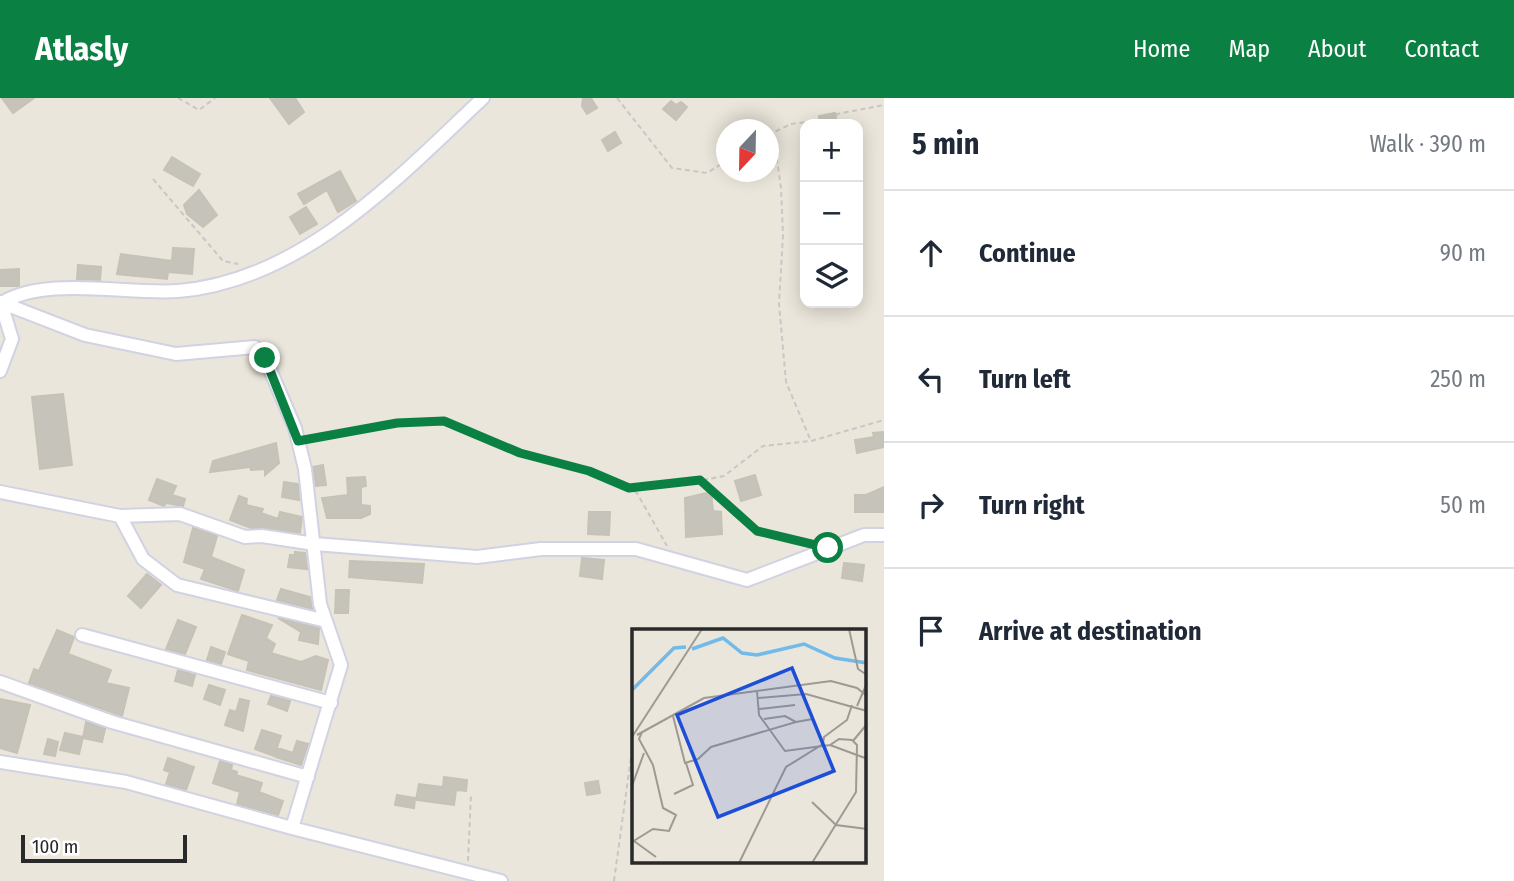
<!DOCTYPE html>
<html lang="en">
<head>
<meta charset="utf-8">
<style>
  body { margin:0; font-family:"Fira Sans Condensed",sans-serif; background:#f6f6f7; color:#1f2937 }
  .controls { position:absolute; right:21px; top:21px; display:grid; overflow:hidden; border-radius:14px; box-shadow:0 4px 18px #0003 }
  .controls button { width:63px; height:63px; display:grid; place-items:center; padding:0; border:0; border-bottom:2px solid #e0e1e3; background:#fff; color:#1f2937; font:35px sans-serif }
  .compass { position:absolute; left:716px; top:21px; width:63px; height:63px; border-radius:50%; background:#fff; box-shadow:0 4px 18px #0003; rotate:202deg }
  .scale { position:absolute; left:21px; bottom:18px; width:166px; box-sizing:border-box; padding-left:7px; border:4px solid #292929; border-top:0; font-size:19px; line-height:24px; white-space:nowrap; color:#292929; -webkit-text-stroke:5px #fff; paint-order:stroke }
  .stop { position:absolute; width:21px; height:21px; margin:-16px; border:5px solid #0b8043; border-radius:50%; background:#fff }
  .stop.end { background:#0b8043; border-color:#fff; box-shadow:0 2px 7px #0008 }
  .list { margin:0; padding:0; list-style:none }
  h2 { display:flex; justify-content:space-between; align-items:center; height:91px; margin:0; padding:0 28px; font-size:30px }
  h2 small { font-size:23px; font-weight:400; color:#747a83 }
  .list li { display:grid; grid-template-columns:46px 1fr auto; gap:21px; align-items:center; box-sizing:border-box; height:126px; padding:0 28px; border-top:2px solid #e0e1e3 }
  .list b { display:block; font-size:26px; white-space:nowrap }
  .list em { font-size:23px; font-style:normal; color:#747a83 }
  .icon { flex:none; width:38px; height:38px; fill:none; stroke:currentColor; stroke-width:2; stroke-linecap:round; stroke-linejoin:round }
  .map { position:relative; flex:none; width:884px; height:783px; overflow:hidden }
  header { display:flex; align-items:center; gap:42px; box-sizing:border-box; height:98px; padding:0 35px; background:#0b8043; color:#fff }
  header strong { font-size:33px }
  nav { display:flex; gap:38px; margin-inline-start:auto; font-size:24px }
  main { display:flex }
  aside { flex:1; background:#fff }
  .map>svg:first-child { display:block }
  .building { fill:#c6c3bb; stroke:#c6c2b5; stroke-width:2 }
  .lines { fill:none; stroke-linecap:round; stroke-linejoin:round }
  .minor-casing { stroke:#d1d2e2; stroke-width:16 }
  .path { stroke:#c7c7c7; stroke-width:2; stroke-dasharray:5 3.5; stroke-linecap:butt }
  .minor { stroke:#fff; stroke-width:12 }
  .route { stroke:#0b8043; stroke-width:9 }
  .inset-river { fill:none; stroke:#71baea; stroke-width:3.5 }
  .inset-road { fill:none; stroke:#9d9a94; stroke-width:2 }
  .view { fill:#1d4ed8; fill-opacity:0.15; stroke:#1d4ed8; stroke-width:3.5 }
  .inset-edge { fill:none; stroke:#292929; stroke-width:3.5 }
</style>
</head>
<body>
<header>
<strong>Atlasly</strong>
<nav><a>Home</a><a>Map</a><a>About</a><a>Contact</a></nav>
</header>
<main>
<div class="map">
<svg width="884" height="783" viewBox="0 0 884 783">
  <rect width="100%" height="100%" fill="#ebe6db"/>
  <path class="building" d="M2,0H34L13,15Z
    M270,0H295L304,14L289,26Z
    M583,0H591L597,10L587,16L582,8Z
    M671,3L676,7L681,4L687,9L676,22L663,11Z
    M835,15L837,26H820L819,18Z
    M615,34L621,45L608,53L602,42Z
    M172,59L200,76L193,88L164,72Z
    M340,73L356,103L338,114L327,92L304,106L298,96Z
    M199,92L217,117L203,129L187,116L184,107Z
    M306,109L317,126L300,136L290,119Z
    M173,150L194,151L192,176L168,174L167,181L117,176L121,156L172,163Z
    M78,167L101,169L100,182L77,181Z
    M19,171V188H0V172Z
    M63,296L72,367L40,371L32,299Z
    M884,334V349L857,355L855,342L874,339L873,335Z
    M276,345L279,365L265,377V371L251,372L250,369L210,374L213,363Z
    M323,367L326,387L316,388L313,369Z
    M755,377L761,397L741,403L735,383Z
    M365,379L366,388L361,389V407L370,408V416L361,420H327L322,400L348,397L347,380Z
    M157,381L176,388L172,397L185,401L183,408L166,405L164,408L149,402Z
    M284,384L298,386L299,402L282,399Z
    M884,389V414H855V397H866Z
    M711,394L713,413L721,414L722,436L686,439L685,400Z
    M239,398L247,401L246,407L263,411L261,415L278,421L280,414L302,419L300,435L251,430L230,422Z
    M589,414H610L609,437L588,436Z
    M193,430L217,438L211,459L244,472L238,493L201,481L205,471L184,464Z
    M295,454L305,455L307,471L288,469L290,457H295Z
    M582,460L604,462L602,481L580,478Z
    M350,463L424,466L422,485L349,479Z
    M844,465L864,467L862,483L842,480Z
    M147,476L161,487L141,510L128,498Z
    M281,491L310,499L312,511L277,502Z
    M336,492H349L348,515H335Z
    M242,517L272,527L266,540L275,546L271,555L301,564L316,558L328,562L321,592L247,572L249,563L228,556Z
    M278,520L319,530L318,546L299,542L301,534Z
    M178,522L196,529L185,556L166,551Z
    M57,532L74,539L68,556L111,572L106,585L129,590L122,618L29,585L34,571L39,573Z
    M211,549L225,554L221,566L207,562Z
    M178,572L195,577L192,588L175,583Z
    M209,587L225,592L220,607L204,601Z
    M271,598L290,603L287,613L268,606Z
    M0,601L30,607L17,655L0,650Z
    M240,601L249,603L243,633L225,627L230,612L236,614Z
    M86,624L105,631L102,644L83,640Z
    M262,632L281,638L274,658L255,651Z
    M65,635L83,639L79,656L60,652Z
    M48,641L58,644L55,658L44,656Z
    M297,643L308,646L301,667L276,659L278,650L293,655Z
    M168,660L194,669L186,692L166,686L170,674L164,672Z
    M220,663L232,667L231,672L237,674L236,677L262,685L259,694L283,703L278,717L237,706L240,694L213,685Z
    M444,679L467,682L466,693L456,692L454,707L416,702L419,686L443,689Z
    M598,683L600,695L587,697L585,685Z
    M397,697L415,700L414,710L395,707Z"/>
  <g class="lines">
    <defs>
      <path id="minor" d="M0,204L85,237L176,256L255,249L265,260L295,330L305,371L320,506L341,567L292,730
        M0,206C45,177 126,197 178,193C302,183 398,80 483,0
        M0,273L12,241L1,205
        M0,394L120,418
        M326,523L177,487L143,461L120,418L180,416L245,439L262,438L315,446L477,459L541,451H636L747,482L864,437H884
        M82,537L331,605
        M0,584L112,624L308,679
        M0,664L126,684L292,730L501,783"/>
    </defs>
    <use href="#minor" class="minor-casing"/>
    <path class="path" d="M178,0L199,12L215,0
      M617,0L672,70L707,75L726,63
      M839,26L837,16L884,7
      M773,35L781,90L783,137L779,206L786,284L811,343
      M768,37L791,26L815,23L816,26
      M153,81L223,163L238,166
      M309,340L397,325L444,323L521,355L589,373L637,395L667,448
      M703,382L724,378L763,348L811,343L884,322
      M631,390L700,382L757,433L807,445
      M468,763L471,696
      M614,783L632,652"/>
    <use href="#minor" class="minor"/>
  </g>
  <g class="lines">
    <path class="route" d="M265,260L298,343L397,325L444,323L520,355L589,373L629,390L700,382L757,433L828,450"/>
  </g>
  <g transform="translate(632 531)">
    <rect width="234" height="234" fill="#ebe6db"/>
    <path class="inset-river" d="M60,20L91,9L110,24L125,26L172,15L203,29L235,34M0,61L42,19L54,18"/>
    <path class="inset-road" d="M217,0L226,40L235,46M125,62L127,86L153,122L198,116L207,110L220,111L225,116L224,163L180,234M126,69L174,65L235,82M225,77L235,54M127,80L163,76M41,87L53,134L66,130L79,118L164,93L153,87L132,90M164,93L181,90L190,114M5,106L72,69L199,52L225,59L235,67M0,108L70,0M221,112L235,95M198,116L233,129M0,157L12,124M42,165L61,156L54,134M180,173L204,196L235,200M2,212L24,228M0,213L21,200L37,202L44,186L31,179L21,136L7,110L10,103M107,234L154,138L191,115L192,108L215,91L220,76"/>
    <path class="view" d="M160,39L202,142L86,188L45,86Z"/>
    <rect width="234" height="234" class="inset-edge"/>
  </g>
</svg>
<div class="controls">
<button>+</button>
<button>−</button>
<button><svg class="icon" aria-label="layers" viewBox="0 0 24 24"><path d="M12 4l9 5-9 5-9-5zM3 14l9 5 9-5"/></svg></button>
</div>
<svg class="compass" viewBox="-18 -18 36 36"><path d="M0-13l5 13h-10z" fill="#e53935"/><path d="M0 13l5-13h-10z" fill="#747a83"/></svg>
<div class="scale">100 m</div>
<div class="stop" style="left:828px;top:450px"></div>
<div class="stop end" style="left:265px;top:260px"></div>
</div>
<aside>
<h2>5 min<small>Walk · 390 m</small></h2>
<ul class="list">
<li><svg class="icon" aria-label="ahead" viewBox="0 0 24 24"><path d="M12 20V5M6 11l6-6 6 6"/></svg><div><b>Continue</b></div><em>90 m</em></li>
<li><svg class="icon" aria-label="left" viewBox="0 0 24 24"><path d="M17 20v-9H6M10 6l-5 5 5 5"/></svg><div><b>Turn left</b></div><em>250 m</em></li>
<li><svg class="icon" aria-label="right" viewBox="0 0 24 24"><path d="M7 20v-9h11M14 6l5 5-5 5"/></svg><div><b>Turn right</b></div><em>50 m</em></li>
<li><svg class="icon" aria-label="arrive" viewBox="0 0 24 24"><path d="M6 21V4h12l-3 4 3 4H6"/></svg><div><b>Arrive at destination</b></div></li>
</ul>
</aside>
</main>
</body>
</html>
